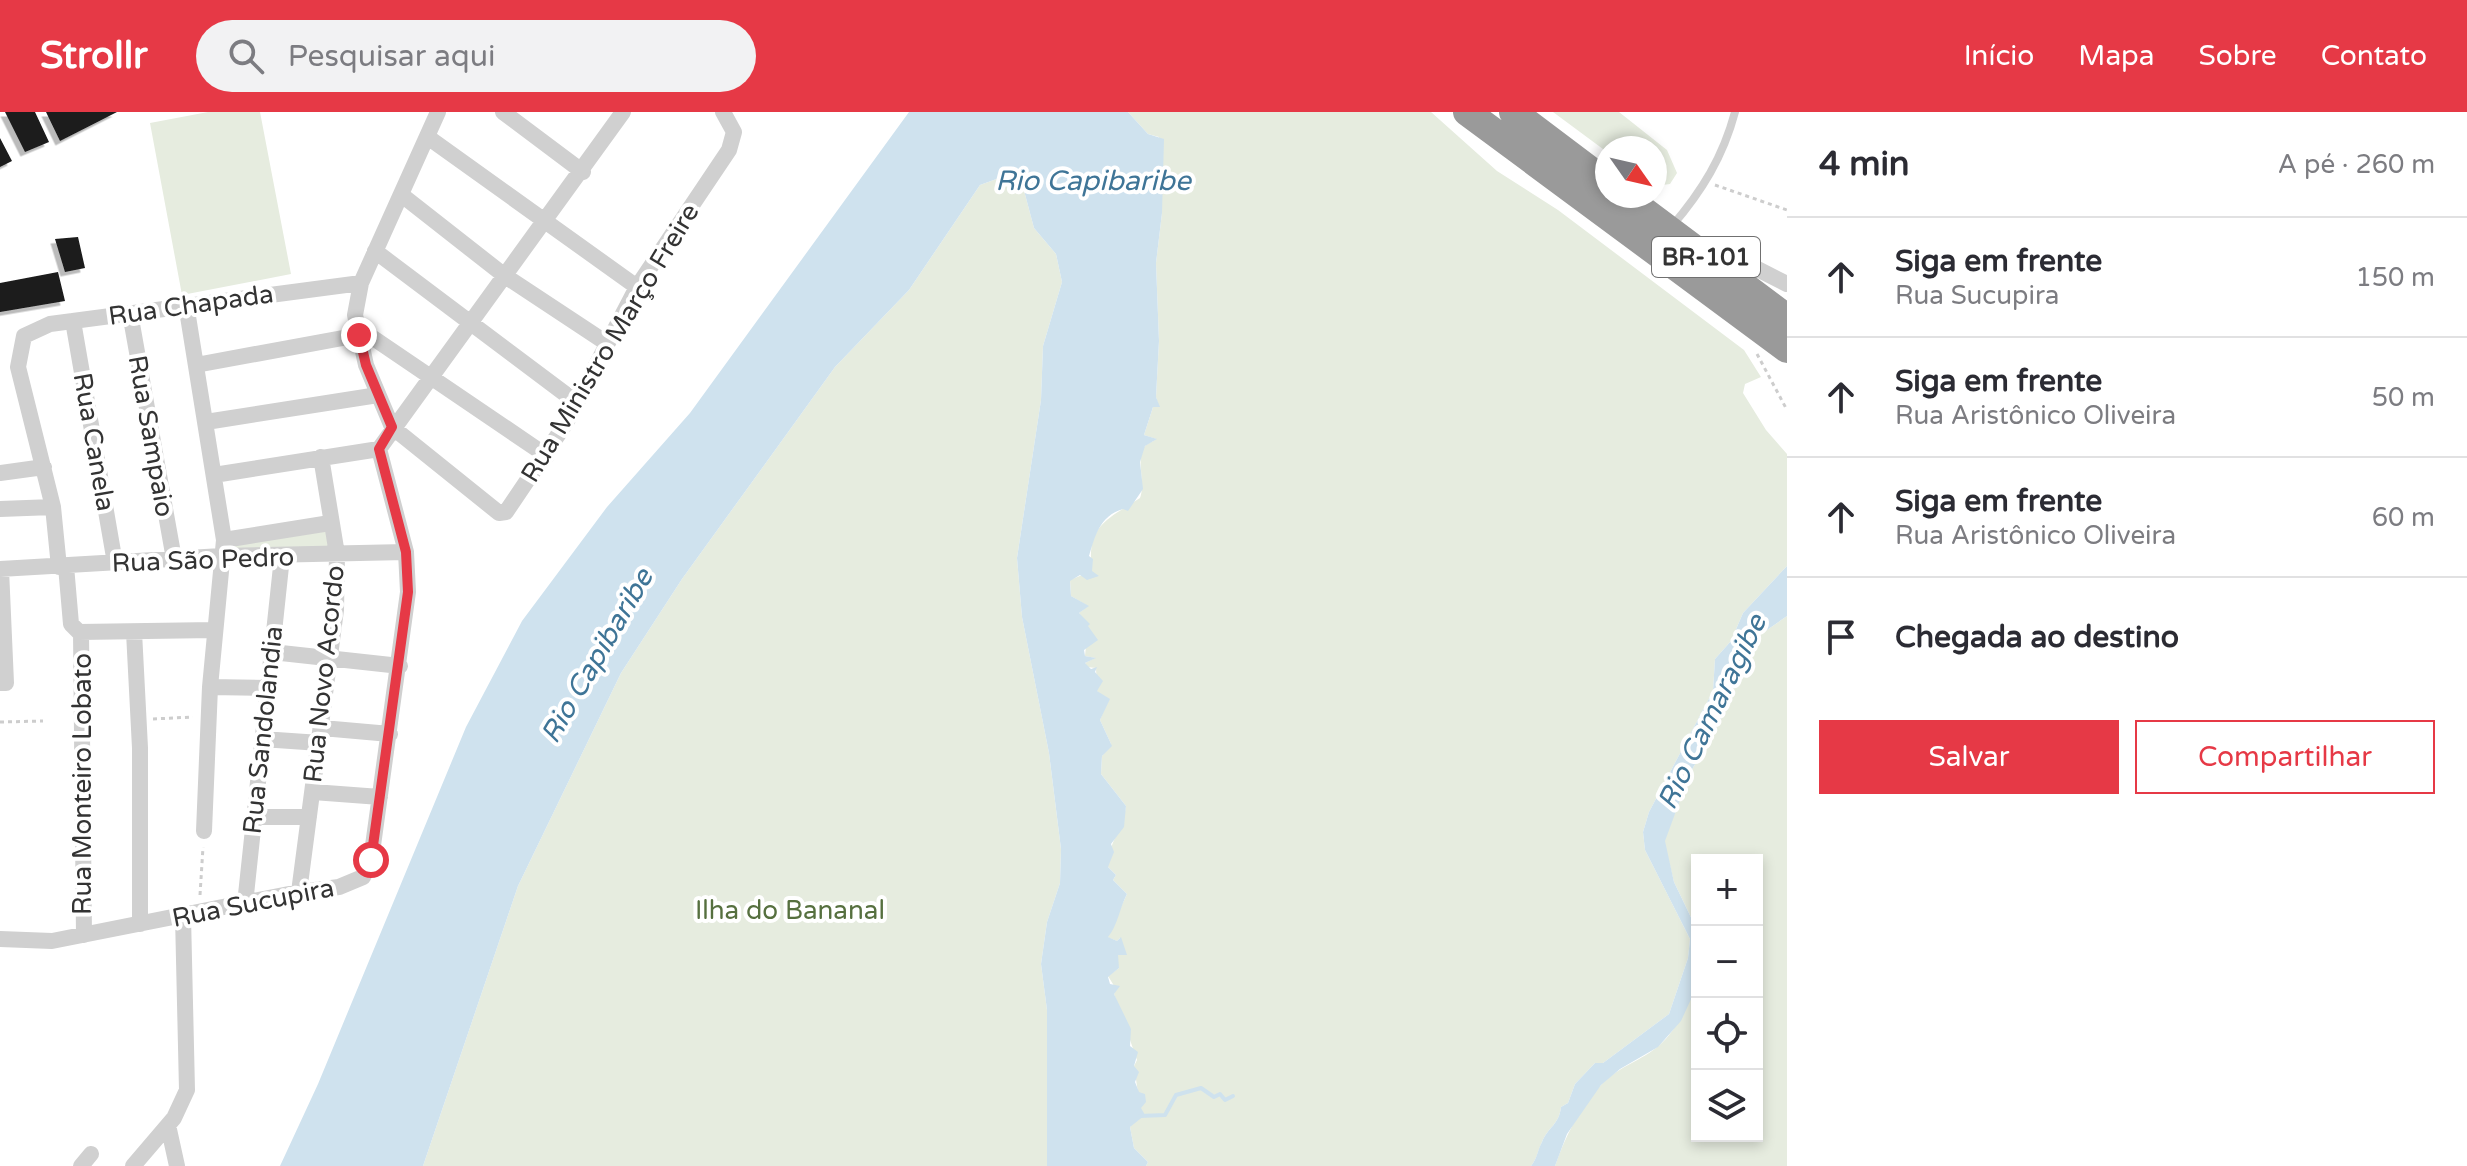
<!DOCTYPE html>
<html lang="pt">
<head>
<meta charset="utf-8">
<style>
  body { margin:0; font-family:"Varela Round",sans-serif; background:#f2f2f3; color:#2b2b33 }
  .controls { position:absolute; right:24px; bottom:24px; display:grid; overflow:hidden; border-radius:0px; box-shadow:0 4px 12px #0003 }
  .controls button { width:72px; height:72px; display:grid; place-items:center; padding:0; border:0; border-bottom:2px solid #e1e1e2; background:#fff; color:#2b2b33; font:40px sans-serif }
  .compass { position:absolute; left:1595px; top:24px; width:72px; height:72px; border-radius:50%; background:#fff; box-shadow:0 4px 12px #0003; rotate:124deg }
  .stop { position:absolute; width:24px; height:24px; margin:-18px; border:6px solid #e63946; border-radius:50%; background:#fff }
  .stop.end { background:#e63946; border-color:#fff; box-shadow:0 2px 8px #0008 }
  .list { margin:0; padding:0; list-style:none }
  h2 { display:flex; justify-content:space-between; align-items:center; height:104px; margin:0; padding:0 32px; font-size:34px }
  h2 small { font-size:26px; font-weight:400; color:#7c7c81 }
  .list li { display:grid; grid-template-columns:52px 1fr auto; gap:24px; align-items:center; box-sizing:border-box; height:120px; padding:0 32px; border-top:2px solid #e1e1e2 }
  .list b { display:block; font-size:30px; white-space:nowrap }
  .list p { margin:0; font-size:26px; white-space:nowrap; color:#7c7c81 }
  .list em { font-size:26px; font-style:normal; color:#7c7c81 }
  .actions { display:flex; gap:16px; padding:24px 32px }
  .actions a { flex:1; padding:18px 0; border:2px solid #e63946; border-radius:0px; text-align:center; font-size:28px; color:#e63946 }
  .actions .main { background:#e63946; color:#fff }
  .icon { flex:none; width:44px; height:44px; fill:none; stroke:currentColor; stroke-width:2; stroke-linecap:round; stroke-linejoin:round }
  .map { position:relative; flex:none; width:1787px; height:1054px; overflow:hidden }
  header { display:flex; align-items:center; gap:48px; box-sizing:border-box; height:112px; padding:0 40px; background:#e63946; color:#fff }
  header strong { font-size:38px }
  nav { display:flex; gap:44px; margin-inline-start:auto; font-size:28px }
  .search { width:560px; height:72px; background:#f2f2f3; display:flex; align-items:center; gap:20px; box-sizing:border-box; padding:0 28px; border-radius:44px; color:#7c7c81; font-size:30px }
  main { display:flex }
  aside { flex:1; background:#fff }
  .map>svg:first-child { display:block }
  .green { fill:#e6ecdf }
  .water { fill:#cfe2ee }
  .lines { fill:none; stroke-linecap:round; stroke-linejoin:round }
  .stream { stroke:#cfe2ee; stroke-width:4 }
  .building { fill:#1a1a1a; filter:url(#shadow) }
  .path { stroke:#cdcdcd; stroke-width:3; stroke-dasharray:4 4; stroke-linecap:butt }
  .lane { stroke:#d0d0d0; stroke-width:8 }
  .street { stroke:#d0d0d0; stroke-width:16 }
  .highway { stroke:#9a9a9a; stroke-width:28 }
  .route { stroke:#e63946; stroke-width:10 }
  .labels { text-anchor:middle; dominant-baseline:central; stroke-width:8; stroke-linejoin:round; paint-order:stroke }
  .shield { fill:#fff; stroke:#707070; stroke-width:2 }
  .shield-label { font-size:24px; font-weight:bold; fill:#333 }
  .street-label { font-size:26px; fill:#333; stroke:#fff }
  .park-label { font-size:26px; fill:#56703f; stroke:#fff }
  .water-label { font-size:28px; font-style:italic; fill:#3f7597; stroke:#fff }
</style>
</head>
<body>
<header>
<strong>Strollr</strong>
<div class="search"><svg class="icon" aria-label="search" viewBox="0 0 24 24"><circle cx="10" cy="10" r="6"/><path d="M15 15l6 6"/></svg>Pesquisar aqui</div>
<nav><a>Início</a><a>Mapa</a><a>Sobre</a><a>Contato</a></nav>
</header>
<main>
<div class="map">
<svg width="1787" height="1054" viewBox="0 0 1787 1054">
  <defs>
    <filter id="shadow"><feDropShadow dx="-4.5" dy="4.5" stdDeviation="0" flood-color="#0004"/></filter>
  </defs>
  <rect width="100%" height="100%" fill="#fff"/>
  <path class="green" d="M208,0H260L291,162L182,183L150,11Z
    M1128,0H1431L1497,59L1558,98L1744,238L1761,265L1745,272L1743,281L1766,318L1787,342V454L1743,501L1731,529L1715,547L1713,579L1649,700L1643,720L1645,738L1690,827L1688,846L1669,902L1603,951H1595L1575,972L1568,991L1561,995C1559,1013 1548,1015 1542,1030C1537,1040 1538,1045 1531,1054H1146L1148,1050L1134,1036L1130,1015L1141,1001L1134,954L1137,948L1114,882L1116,877L1108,864L1119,856L1115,846L1121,835L1120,826L1117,829L1107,825L1127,782L1113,768L1116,763L1108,755C1108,730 1123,718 1126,694L1101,662L1102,644L1111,632L1100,608L1106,593L1097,579L1096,556L1087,555L1085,551L1095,546L1085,544L1088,514L1079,501L1088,494L1071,484L1070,468L1092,459C1086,414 1106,408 1140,386C1146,371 1135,344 1145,334C1148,331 1153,330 1156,327L1144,323L1153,295H1159L1156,285L1159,229L1156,151L1162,101L1159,25L1148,22Z
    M1553,0H1619L1667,38L1677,61L1670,72L1655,74V36H1607V40Z
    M1002,65L1022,71L1034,116L1056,142L1062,170L1043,234L1041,288L1017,446L1022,505L1049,641L1061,737L1060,771L1047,810L1041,852L1047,898V1054H423L518,774L621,561L682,467L835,255L909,178L980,73Z
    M328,416L331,439L233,442L231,431Z
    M1787,504V1054H1555C1565,1025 1579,997 1600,974C1616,956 1638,950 1656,936C1674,923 1691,889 1697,868V1024H1757V748H1697V818L1674,770L1664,729L1690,661L1722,605L1743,542L1754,527Z"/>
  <path class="water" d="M909,0H1128L1148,22L1164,27L1162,101L1156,151L1159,229L1156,285L1160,295H1153L1144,323L1157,327L1145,334L1140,350L1143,377L1128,399L1123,397C1099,404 1095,425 1089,444L1093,447L1092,459L1099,464L1087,468L1080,463L1070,469L1071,484L1089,494L1079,501L1090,512L1088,514L1098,528L1084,538L1085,544L1096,546L1085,551L1091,557L1097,555L1095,560L1103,569L1097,579L1110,587L1100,608L1112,634L1102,644L1101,662L1126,694L1124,715L1111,732L1114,740L1108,755L1116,763L1113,768L1127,782C1120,795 1117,815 1108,825L1117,829L1121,825L1127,843H1118L1119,856L1108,865L1110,872L1120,874L1114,882L1131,917L1130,934L1138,940L1134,954L1139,960L1135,970L1139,980L1145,982L1146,990L1141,996L1145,1003L1130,1015L1134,1036L1148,1050L1146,1054H1047V898L1041,852L1047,810L1060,771L1061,737L1049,641L1022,505L1017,446L1041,288L1043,234L1062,170L1056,142L1034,116L1022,71L1002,65L980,73L909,178L835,255L682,467L621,561L518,774L423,1054H280L318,972L466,615L522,509L607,395L690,301Z
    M1787,454V504L1754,527L1743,542L1722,605L1690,661L1665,729L1674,770L1697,818V868L1692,885L1681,909L1658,935L1620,957L1601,973L1567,1022L1555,1054H1531C1538,1045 1537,1039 1542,1030C1548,1015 1559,1013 1561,995L1568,991L1575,972L1595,951H1603L1669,902L1688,846L1690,827L1645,738L1643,720L1649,700L1713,579L1715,547L1731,529L1743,501Z"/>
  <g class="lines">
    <path class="stream" d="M1140,1004L1165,1003L1176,983L1201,976L1214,985L1220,982L1225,988L1233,984"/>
  </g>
  <path class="building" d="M5,0H35L49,30L25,40Z
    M46,0H117L60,29Z
    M0,26L12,49L0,55Z
    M78,125L85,156L65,160L55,127Z
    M58,160L65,189L0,200V171Z"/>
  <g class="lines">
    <path class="path" d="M1715,73L1787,98
      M1757,242L1787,298
      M153,607L193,605
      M0,610L43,609
      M200,783L203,735"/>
    <path class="lane" d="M1672,114C1702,79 1723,45 1735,0"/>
    <path class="street" d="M438,0L361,171L355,203L366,253L392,315L499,401L506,400L566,311L637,175L729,38L734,20L723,0
      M503,0L583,60
      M429,26L637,175
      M403,84L505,164L605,230
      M375,139L576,290
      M1710,148L1738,147L1787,172
      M186,192L224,428L210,575L204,719
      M130,201L174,447
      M73,209L115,451
      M357,215L547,344
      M196,253L359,223
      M206,310L378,283
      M379,337L623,0
      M0,361L44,355
      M214,363L379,337
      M0,397L53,395
      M224,428L330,411
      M66,454L71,512L79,520L214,518
      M59,455L53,395L18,255L24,224L50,212L361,171
      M0,457L222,444L406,440
      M81,520L84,823
      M134,520L140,636V812
      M272,540L400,554
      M0,571H6L1,457
      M210,575L267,576
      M322,616L390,622
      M262,627L320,631
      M313,680L380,685
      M254,705H309
      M299,780L336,498L337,442L321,345
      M245,792L282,445
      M0,827L52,829L299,780L339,775L363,765L371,748L408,480L406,440L379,337
      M168,1013L177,1054
      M81,1054L91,1042
      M133,1054L174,1006L187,978L183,804"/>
    <path class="highway" d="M1467,0L1787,237
      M1513,0L1607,71
      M1624,84L1787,206"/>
  </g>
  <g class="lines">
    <path class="route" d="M359,223L366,253L392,315L379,337L406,440L408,480L371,748"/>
  </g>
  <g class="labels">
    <rect class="shield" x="1652" y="125" width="108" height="40" rx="6"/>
    <g class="shield-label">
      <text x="1706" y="145">BR-101</text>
    </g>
    <g class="street-label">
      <text transform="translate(191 193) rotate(-8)">Rua Chapada</text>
      <text transform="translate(610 231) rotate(-59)">Rua Ministro Março Freire</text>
      <text transform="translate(151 324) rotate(80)">Rua Sampaio</text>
      <text transform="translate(94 330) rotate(80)">Rua Canela</text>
      <text transform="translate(203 448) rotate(-2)">Rua São Pedro</text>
      <text transform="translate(324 562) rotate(-84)">Rua Novo Acordo</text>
      <text transform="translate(263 618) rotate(-84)">Rua Sandolandia</text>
      <text transform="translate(82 672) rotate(-90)">Rua Monteiro Lobato</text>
      <text transform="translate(253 791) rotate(-11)">Rua Sucupira</text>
    </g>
    <g class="park-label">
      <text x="790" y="798">Ilha do Bananal</text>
    </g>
    <g class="water-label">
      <text x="1093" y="69">Rio Capibaribe</text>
      <text transform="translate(597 544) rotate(-60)">Rio Capibaribe</text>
      <text transform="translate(1712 600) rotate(-64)">Rio Camaragibe</text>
    </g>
  </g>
</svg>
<div class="controls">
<button>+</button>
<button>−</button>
<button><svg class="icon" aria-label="locate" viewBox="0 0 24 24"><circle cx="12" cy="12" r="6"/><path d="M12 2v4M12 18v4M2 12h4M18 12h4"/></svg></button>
<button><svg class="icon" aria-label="layers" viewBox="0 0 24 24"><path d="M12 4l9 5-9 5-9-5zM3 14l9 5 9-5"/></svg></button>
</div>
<svg class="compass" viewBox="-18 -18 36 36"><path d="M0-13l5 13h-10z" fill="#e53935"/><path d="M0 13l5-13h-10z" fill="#7c7c81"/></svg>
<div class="stop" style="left:371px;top:748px"></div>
<div class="stop end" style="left:359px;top:223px"></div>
</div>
<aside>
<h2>4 min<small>A pé · 260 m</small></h2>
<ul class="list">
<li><svg class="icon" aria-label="ahead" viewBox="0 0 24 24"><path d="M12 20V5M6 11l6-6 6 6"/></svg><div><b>Siga em frente</b><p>Rua Sucupira</p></div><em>150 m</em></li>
<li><svg class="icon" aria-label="ahead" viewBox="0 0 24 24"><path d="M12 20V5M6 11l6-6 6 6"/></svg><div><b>Siga em frente</b><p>Rua Aristônico Oliveira</p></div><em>50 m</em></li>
<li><svg class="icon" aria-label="ahead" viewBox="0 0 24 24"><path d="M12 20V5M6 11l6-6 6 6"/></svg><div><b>Siga em frente</b><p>Rua Aristônico Oliveira</p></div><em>60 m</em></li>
<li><svg class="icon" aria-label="arrive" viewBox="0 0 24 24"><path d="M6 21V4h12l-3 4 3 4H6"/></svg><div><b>Chegada ao destino</b></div></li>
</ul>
<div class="actions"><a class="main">Salvar</a><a>Compartilhar</a></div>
</aside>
</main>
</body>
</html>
